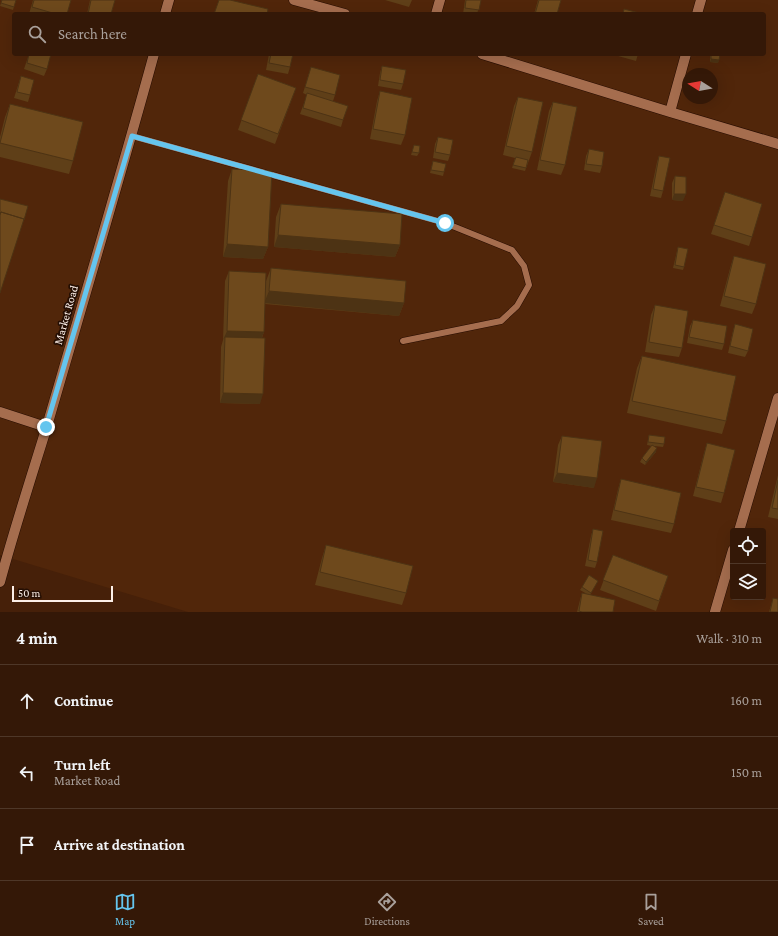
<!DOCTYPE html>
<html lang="en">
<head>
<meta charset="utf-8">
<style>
  body { margin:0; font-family:"Crimson Pro",serif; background:#3f2515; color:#f1f3f6 }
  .controls { position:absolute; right:12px; bottom:12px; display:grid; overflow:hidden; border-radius:4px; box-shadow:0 4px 16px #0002 }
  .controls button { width:36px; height:36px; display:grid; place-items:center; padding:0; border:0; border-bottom:1px solid #4e3728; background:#341807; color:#f1f3f6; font:20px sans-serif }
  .compass { position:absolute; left:682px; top:68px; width:36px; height:36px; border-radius:50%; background:#341807; box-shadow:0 4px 16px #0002; rotate:281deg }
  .scale { position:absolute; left:12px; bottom:10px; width:101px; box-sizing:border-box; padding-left:4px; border:2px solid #fcefe8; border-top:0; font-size:11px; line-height:14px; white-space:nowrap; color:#fcefe8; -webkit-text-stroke:3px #240e03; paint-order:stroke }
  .stop { position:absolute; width:12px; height:12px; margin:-9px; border:3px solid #65c5ee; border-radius:50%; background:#fff }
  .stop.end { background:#65c5ee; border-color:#fff; box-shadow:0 1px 4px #0008 }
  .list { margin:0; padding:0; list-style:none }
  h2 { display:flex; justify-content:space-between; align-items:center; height:52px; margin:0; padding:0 16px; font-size:17px }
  h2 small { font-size:13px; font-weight:400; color:#a9a09b }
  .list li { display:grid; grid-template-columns:26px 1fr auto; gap:12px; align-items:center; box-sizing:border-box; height:72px; padding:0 16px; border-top:1px solid #4e3728 }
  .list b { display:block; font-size:15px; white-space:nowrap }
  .list p { margin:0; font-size:13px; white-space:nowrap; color:#a9a09b }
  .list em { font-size:13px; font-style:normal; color:#a9a09b }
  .icon { flex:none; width:22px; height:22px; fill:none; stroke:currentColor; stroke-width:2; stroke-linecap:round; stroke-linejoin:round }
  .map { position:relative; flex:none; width:778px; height:612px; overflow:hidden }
  .search { position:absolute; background:#341807; box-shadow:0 4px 16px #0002; left:12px; right:12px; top:12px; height:44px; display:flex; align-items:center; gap:10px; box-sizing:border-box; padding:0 14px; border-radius:4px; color:#a9a09b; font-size:15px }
  .sheet { height:268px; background:#341807 }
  nav { display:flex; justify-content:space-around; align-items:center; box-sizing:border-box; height:56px; border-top:1px solid #4e3728; background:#341807; font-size:11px; color:#a9a09b }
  nav a { display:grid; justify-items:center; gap:2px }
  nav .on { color:#65c5ee }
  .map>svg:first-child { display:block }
  .built { fill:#51260a; fill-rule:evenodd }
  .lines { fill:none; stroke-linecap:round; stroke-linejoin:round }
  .service-casing { stroke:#260c00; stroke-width:7 }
  .minor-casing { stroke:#260c00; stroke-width:11 }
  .service { stroke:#a56d4e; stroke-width:6 }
  .minor { stroke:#a56d4e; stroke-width:10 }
  .wall { fill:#5f3f18 }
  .shaded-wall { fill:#4d3314 }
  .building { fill:#6e491c; stroke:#4d3314 }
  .route { stroke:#65c5ee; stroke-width:5 }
  .labels { text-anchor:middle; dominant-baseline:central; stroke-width:3.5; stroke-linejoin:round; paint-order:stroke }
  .street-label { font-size:12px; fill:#fcefe8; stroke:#240e03 }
</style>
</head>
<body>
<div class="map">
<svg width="778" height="612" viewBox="0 0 778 612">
  <rect width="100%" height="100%" fill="#462009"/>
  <path class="built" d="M0,0H778V612H188L0,555ZM14,14H764V54H14ZM688,74H712V98H688ZM733,531H763V597H733Z"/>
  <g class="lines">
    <defs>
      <path id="service" d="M132,136L445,223L512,250L524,266L529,285L517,306L501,321L403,341"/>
      <path id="minor" d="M294,0L345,14
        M165,14L169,0
        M436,14L440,0
        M697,14L701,0
        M482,54L670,112L778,144
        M670,112L686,54
        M0,412L46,427
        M739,531L778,398
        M0,582C14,530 31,478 47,426C83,302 120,178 154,54
        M715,612L733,550"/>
    </defs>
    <use href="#service" class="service-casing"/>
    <use href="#minor" class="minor-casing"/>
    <use href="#service" class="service"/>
    <use href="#minor" class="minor"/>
  </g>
  <path class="wall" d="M2,0H16L13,10L0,6Z
    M33,0H71L67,14H29Z
    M90,0H115L111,14H87Z
    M385,0H412L409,7Z
    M465,0H481L477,14H463Z
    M538,0H561L557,14H534Z
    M29,54L47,69L44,76L24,69Z
    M269,54H293L290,67L288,74L266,70Z
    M611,54H638L636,61Z
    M710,54H720L718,63L710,62Z
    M382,66L403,84L401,90L378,86L380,73Z
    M311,67L335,95L333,101L343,120L341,127L300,114L307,95L303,93Z
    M258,74L296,88L275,144L238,130Z
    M21,76L30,95L28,102L14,98Z
    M380,91L405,135L401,145L370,139L377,101Z
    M518,97L532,152L525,171L512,168L515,158L503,155L514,106Z
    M553,102L565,165L561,175L537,170L549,111Z
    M10,104L73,161L69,174L0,157V137L5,117Z
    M438,137L450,155L448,161L433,158L435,144Z
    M414,145L419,153L417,156L411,155Z
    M589,149L602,166L600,173L584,170L586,156Z
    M659,156L663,191L661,198L650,196L657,162Z
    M433,161L444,172L443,176L430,173Z
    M232,169L268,247L263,259L223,257L228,181Z
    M675,176L683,201L672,200V183Z
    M725,192L752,237L749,246L711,234Z
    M281,204L400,245L395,257L274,247L276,217Z
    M678,247L684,267L683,270L673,268Z
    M734,256L756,304L752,314L720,306L731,265Z
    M271,268L404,303L399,316L265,304L264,332L262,338L260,404L220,403L221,347L223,340L225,281L229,271L265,288L266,281Z
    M655,305L682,348L679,357L645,352L651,315Z
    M693,320L724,344L722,350L687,343L690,326Z
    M735,324L748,351L745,357L728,353L733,331Z
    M642,356L726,421L722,434L627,413L637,368Z
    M649,435L664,444L663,447L654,446L656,452L645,465L640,462L642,458L652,446L647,445Z
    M562,436L594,488L553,482L558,445Z
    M707,443L724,493L721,503L693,496L704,453Z
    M778,475V519L768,517Z
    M621,479L674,524L671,533L611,520L618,489Z
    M593,529L597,562L595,568L585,566L591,536Z
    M326,545L406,593L402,605L315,585L322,558Z
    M613,555L668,576L656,611L600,590Z
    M598,581L590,595L613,612H577L580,600L582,593L587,594L580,590L582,587Z
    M773,598L778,612H769Z"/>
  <path class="shaded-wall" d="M711,59L719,60L718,63L710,62Z
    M674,194H686L683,201L672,200Z
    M278,235L400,245L395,257L274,247Z
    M227,244L268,247L263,259L223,257Z
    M269,291L404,303L399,316L264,303Z
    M227,331L264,332L260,342L225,337L223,340Z
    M223,393L263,394L260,404L220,403Z
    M657,448L656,452L645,465L646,462Z
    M557,473L597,478L594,488L553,482Z"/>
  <path class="building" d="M2,0H16L14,7L1,3Z
    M34,0H71L67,14H56L32,7Z
    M91,0H115L111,14H88Z
    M219,0H230L268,9L267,14H214Z
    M466,0H481L479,10L465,8Z
    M539,0H561L557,14H535Z
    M624,9L643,14H623Z
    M29,54H51L47,69L27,63Z
    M271,54H293L290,67L269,63Z
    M711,54H720L719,60L711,59Z
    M382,66L406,70L403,84L380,80Z
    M311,67L340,75L335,95L305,87Z
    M258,74L296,88L278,134L241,120Z
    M21,76L34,80L30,95L17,92Z
    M380,91L412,98L405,135L373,129Z
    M307,93L348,106L343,120L303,108Z
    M518,97L543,102L532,152L506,146Z
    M553,102L577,107L565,165L540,160Z
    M10,104L83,122L73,161L0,143Z
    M438,137L453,140L450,155L435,152Z
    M414,145L420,146L419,153L412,152Z
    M589,149L604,152L602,166L586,164Z
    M659,156L670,158L663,191L653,189Z
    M516,157L528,160L526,168L513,165Z
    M433,161L446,164L444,172L431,170Z
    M232,169L272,171L268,247L227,244Z
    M675,176L686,177V194H674Z
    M725,192L762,204L752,237L714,225Z
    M0,199L28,206L24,220V219L1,212L0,214Z
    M281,204L402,214L400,245L278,235Z
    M1,212L24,219L0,293V215Z
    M678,247L688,249L684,267L675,265Z
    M734,256L766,264L756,304L724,296Z
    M271,268L406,281L404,303L269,291Z
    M229,271L266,273L264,332L227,331Z
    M655,305L688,311L682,348L649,342Z
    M693,320L727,326L724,344L689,337Z
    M735,324L753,329L748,351L730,346Z
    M225,337L265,338L263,394L223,393Z
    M642,356L736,376L726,421L632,401Z
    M649,435L665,437L664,444L648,442Z
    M562,436L602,441L597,478L557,473Z
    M707,443L735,450L724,493L696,487Z
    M652,445L657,448L646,462L642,458Z
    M621,479L681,493L674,524L614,510Z
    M778,480V509L772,508Z
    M593,529L603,531L597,562L588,560Z
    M326,545L413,566L406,593L320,572Z
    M613,555L668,576L659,601L603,580Z
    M589,575L598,581L591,593L582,587Z
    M582,593L615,600L613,612H582L579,611Z
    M773,598L778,599V612H770Z"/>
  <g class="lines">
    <path class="route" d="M46,427L132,136L445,223"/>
  </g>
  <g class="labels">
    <g class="street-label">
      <text transform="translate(66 315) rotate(-74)">Market Road</text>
    </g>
  </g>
</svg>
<div class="controls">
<button><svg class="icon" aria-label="locate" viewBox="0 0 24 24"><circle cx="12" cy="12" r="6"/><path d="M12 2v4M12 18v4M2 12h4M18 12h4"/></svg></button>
<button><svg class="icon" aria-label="layers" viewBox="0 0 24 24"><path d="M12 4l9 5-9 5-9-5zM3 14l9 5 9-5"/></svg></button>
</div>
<svg class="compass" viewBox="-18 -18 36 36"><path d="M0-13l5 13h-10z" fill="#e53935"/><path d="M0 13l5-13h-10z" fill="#a9a09b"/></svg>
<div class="scale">50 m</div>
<div class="stop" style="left:445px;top:223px"></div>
<div class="stop end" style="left:46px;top:427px"></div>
<div class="search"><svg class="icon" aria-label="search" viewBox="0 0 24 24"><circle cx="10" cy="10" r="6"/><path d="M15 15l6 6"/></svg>Search here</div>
</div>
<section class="sheet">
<h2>4 min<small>Walk · 310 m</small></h2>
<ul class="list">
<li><svg class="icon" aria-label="ahead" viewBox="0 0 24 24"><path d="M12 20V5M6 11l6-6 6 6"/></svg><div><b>Continue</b></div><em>160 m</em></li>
<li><svg class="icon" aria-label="left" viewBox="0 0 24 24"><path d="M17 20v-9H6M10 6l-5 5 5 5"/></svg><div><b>Turn left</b><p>Market Road</p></div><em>150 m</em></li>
<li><svg class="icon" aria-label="arrive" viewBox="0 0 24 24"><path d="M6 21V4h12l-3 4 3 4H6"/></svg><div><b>Arrive at destination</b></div></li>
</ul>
</section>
<nav>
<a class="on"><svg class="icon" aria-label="map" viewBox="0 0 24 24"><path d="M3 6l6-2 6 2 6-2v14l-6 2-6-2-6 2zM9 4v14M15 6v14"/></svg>Map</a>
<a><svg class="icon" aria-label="directions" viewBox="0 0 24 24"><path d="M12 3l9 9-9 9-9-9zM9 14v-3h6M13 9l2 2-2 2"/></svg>Directions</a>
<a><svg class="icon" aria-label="saved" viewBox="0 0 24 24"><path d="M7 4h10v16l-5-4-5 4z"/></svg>Saved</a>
</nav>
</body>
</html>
